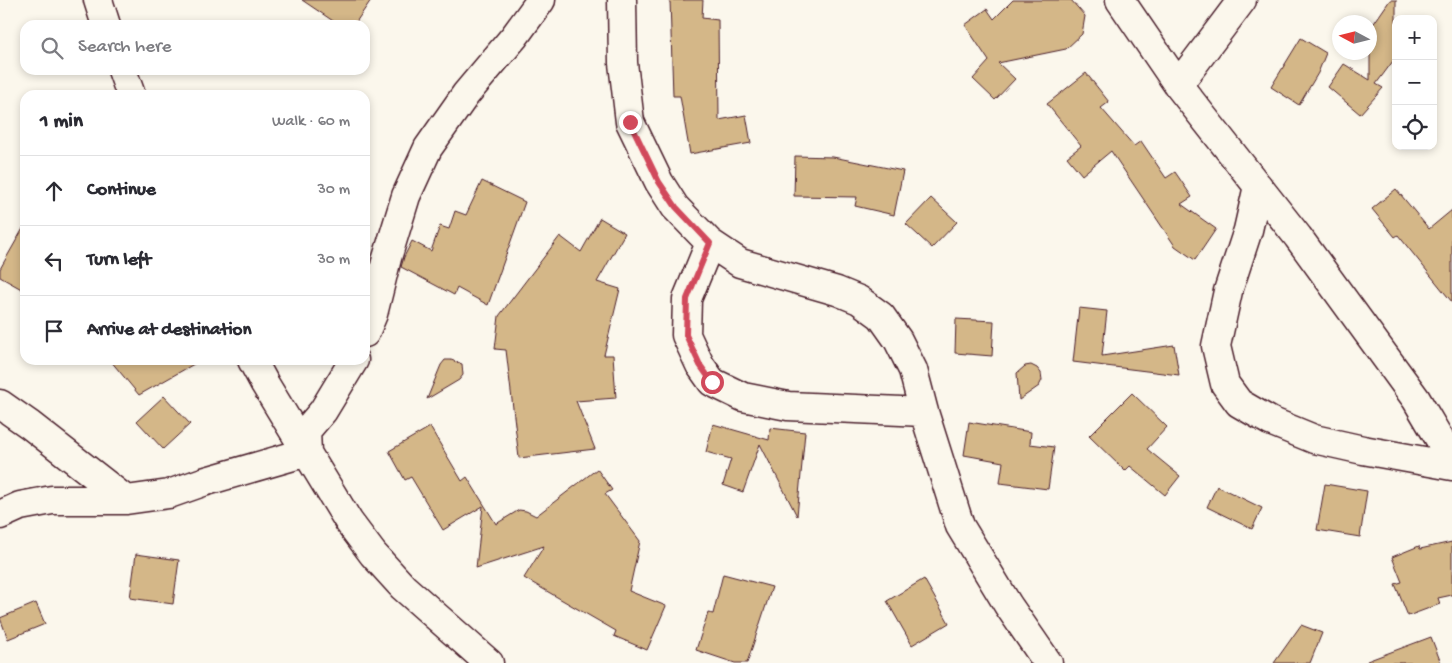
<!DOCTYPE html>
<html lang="en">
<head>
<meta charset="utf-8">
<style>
  body { margin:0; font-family:"Gochi Hand",sans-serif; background:#f2f2f3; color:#2b2b33 }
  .controls { position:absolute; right:15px; top:15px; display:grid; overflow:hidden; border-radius:10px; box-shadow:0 2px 8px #0003 }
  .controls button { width:45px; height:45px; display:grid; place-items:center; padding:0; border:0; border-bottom:1px solid #e1e1e2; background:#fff; color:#2b2b33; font:25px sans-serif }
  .compass { position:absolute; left:1332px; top:15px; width:45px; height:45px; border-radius:50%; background:#fff; box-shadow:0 2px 8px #0003; rotate:277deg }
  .stop { position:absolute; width:15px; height:15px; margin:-11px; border:4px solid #d1495b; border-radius:50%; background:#fff }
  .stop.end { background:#d1495b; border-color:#fff; box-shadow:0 1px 5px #0008 }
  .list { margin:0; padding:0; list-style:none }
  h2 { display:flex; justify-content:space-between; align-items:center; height:65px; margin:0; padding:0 20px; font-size:21px }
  h2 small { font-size:16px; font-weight:400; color:#7c7c81 }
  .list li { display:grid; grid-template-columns:32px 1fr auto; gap:15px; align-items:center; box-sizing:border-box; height:70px; padding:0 20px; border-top:1px solid #e1e1e2 }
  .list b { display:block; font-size:19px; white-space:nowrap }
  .list em { font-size:16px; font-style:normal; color:#7c7c81 }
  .icon { flex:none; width:28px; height:28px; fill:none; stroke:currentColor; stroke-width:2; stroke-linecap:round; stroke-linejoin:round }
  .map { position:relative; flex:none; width:1452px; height:663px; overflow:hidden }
  .search { position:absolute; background:#fff; box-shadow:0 2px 8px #0003; left:20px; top:20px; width:350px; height:55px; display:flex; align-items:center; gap:12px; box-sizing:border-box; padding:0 18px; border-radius:15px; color:#7c7c81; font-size:19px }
  .panel { position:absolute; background:#fff; box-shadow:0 2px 8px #0003; left:20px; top:90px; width:350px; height:275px; border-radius:15px }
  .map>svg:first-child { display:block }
  .building { fill:#d4b788; stroke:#4a1f2b }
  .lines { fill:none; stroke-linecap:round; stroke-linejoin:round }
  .minor-casing { stroke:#4a1f2b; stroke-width:31 }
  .minor { stroke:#fbf7ec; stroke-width:28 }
  .route { stroke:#d1495b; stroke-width:6 }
</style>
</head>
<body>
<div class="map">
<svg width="1452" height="663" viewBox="0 0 1452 663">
  <rect width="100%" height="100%" fill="#fbf7ec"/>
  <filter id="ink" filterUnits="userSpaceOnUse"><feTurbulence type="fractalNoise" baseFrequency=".02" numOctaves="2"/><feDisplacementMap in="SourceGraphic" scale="10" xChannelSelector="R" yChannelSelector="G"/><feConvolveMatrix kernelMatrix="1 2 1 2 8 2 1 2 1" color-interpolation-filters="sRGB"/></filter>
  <g filter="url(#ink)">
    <path class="building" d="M302,0H371L354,25H339Z
      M670,0H703L702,18L718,20L719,120L746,115L751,143L690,154L680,96H673Z
      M1013,0H1071L1085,16L1082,34L1066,49L998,63L1015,79L995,100L973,79L989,61L965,25L987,9L994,19Z
      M1390,0H1396V57L1376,84L1383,88L1360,114L1328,87L1344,64L1370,80V29Z
      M1301,38L1326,53L1318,73L1299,105L1271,87Z
      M1086,73L1109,102L1101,108L1134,146L1141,141L1166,178L1175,172L1192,197L1181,204L1216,229L1195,260L1175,246L1111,151L1082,175L1067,157L1081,146L1047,104Z
      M795,156L833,157L903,171L894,215L855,206L857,197L794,196Z
      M482,181L525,202L488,305L457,288L454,295L401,267L404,257L412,241L431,251L440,226L449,229L455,211L466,215Z
      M1396,189L1429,229L1452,210V302L1398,235L1395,237L1372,209Z
      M931,198L957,222L932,248L906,224Z
      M600,218L625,233L597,282L620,289L604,355H613L616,398L576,401L595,449L519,458L506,350L495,349L499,316L560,236L581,252Z
      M25,225V291L0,277V269Z
      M1079,308L1107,311L1102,356L1174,345L1179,375L1073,362Z
      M956,319L994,321L992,356L955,353Z
      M110,360H201L139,395Z
      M445,360H451L462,364L463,375L459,380L427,399L441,365Z
      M1031,365L1037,368L1041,373L1042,380L1039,386L1019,400L1017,373L1025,366Z
      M1132,393L1167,427L1147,449L1180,476L1165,495L1130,466L1125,471L1089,436Z
      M164,396L190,424L163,449L137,421Z
      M969,422L1031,432L1030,444L1054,447L1048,489L1000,483L1003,462L964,455Z
      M713,424L769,440L770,428L805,432L797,516L760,444L743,492L723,485L731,459L706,452Z
      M430,427L462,481L467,477L496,524L519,510L526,511L536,516L597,469L612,490L605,494L640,541L629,591L666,606L647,650L614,636L616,631L524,578L544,546L476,568L483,506L443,530L411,477L405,480L389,451Z
      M1325,484L1367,491L1360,537L1317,530Z
      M1217,486L1262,508L1252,529L1207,507Z
      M1452,542V595L1438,598L1440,604L1408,616L1395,584L1402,582L1392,557L1419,546L1420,549Z
      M136,554L179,560L173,604L130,598Z
      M723,574L772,587L747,663H735L696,650L708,613L713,614Z
      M924,579L949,623L912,645L887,601Z
      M36,603L45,624L8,639L0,618Z
      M1301,625L1322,633L1310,663H1274Z
      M1431,637L1441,663H1368L1367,661Z"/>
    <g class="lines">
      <defs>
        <path id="minor" d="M98,0L106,25
          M622,0L623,63L630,122L659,182L675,207L710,243L740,263L837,291L859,300L881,316L898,340L913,370L924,412L960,526L1008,605L1048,663
          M1120,0L1178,85L1298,237L1416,399L1452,460
          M122,70L131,95
          M1178,85L1242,0
          M1258,186L1248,230L1228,291L1216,346L1225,384L1239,403L1270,421L1314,439L1363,450L1452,466
          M710,243L687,299L686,335L700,365L712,382L743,397L788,406L924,412
          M365,333L373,314L387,258L406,196L428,148L466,94L514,37L541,0
          M252,360L265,384L349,522L373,554L403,587L489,663
          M0,404L30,425L126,500
          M0,515L20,506L52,500H126L169,494L203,482L307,452L306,431L323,411L354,360"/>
      </defs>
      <use href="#minor" class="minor-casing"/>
      <use href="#minor" class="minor"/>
    </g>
  </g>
  <g class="lines" filter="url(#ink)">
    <path class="route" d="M630,122L659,182L676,207L710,243L687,299L686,335L700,365L712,382"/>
  </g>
</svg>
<div class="controls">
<button>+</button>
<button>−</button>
<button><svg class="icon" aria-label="locate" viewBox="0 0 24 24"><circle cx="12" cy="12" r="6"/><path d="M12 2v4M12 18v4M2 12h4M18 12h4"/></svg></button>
</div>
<svg class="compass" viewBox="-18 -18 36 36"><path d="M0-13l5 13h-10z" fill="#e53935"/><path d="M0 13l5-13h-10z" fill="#7c7c81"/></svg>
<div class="stop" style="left:712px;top:382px"></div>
<div class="stop end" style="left:630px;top:122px"></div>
<div class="search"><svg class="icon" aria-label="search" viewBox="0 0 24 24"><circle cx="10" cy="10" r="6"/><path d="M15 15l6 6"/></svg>Search here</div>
<section class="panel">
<h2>1 min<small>Walk · 60 m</small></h2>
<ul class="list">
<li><svg class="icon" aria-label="ahead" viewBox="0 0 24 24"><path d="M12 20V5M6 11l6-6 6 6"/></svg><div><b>Continue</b></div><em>30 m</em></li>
<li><svg class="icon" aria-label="left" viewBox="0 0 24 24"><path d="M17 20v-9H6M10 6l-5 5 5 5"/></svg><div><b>Turn left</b></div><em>30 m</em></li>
<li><svg class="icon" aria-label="arrive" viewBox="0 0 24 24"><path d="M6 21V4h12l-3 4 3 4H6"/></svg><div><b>Arrive at destination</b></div></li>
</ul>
</section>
</div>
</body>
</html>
